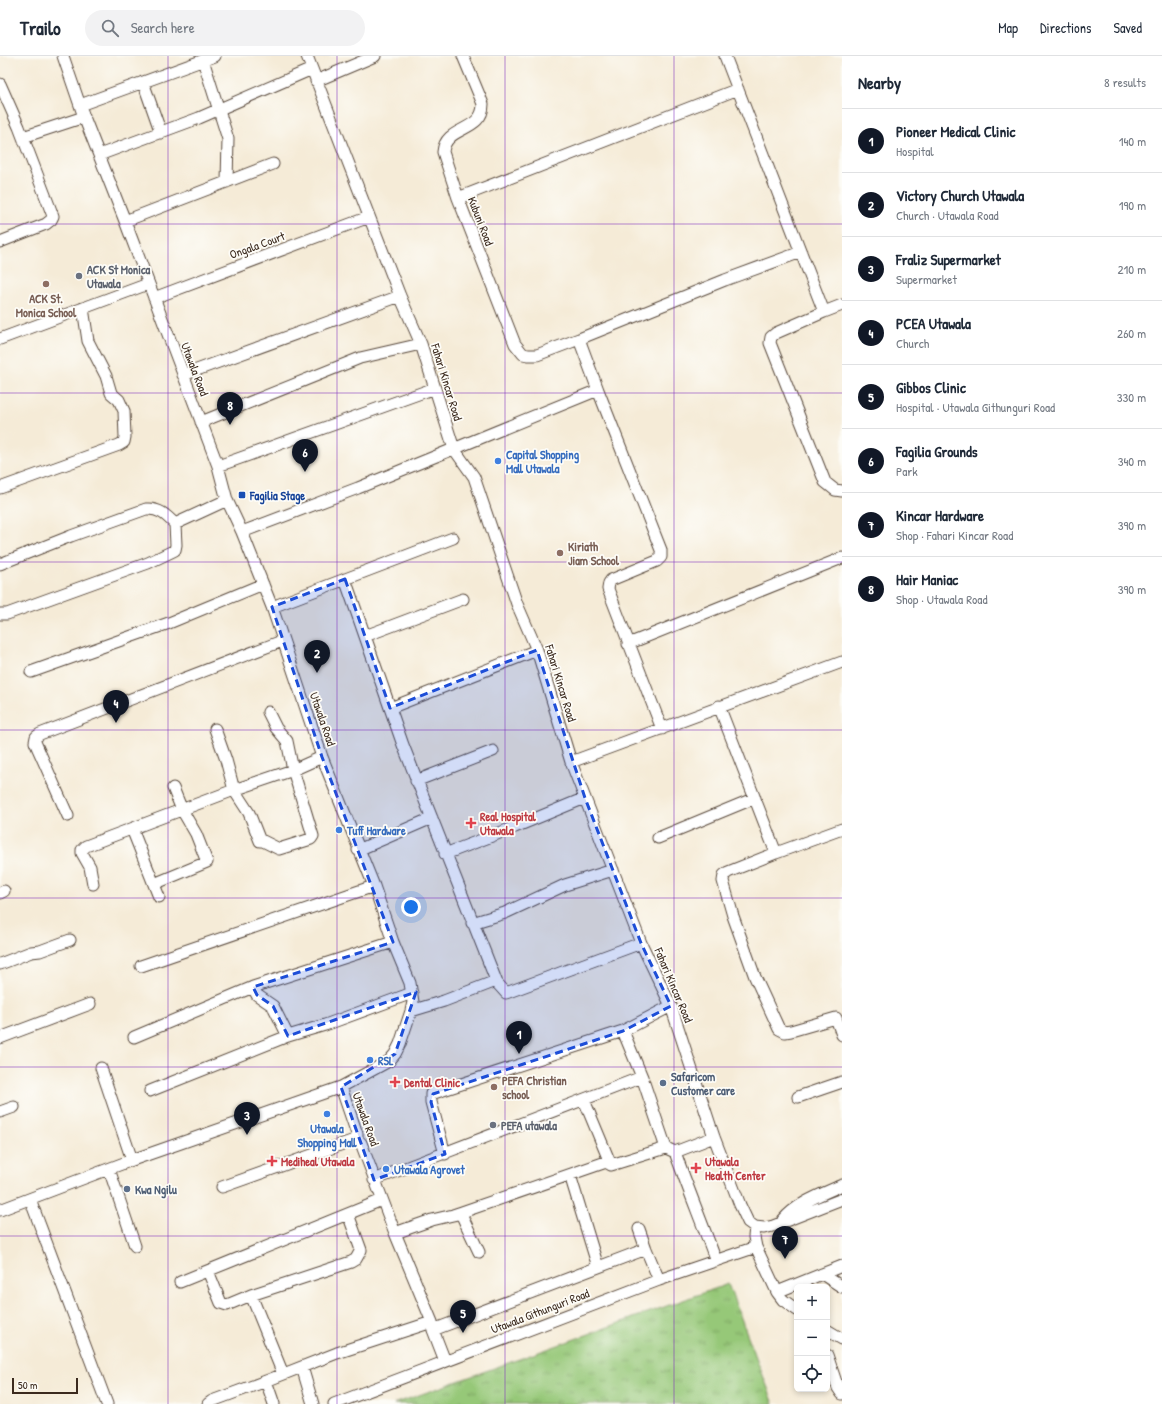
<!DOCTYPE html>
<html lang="en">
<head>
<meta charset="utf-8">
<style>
  body { margin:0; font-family:"Patrick Hand",sans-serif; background:#f2f2f3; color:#1f2937 }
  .controls { position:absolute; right:12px; bottom:12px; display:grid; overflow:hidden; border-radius:6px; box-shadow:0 2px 6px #0003 }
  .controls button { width:36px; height:36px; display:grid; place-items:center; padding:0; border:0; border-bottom:1px solid #e0e1e3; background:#fff; color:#1f2937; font:20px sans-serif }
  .scale { position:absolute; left:12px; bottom:10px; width:66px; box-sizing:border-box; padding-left:4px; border:2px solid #3b2a1e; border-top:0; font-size:11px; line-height:14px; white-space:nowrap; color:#3b2a1e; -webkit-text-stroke:3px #fdfcf7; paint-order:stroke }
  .you { position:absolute; left:411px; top:851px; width:14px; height:14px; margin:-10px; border:3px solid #fff; border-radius:50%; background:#1a73e8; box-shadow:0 0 0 6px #1a73e833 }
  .badge { display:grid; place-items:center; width:26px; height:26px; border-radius:50%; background:#111827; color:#fff; font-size:13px; font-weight:700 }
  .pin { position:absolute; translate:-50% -33px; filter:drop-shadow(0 1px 2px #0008) }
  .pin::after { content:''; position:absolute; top:21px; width:14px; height:12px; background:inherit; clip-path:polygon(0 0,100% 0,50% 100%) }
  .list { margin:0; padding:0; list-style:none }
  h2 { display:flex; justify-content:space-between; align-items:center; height:52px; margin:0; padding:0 16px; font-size:17px }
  h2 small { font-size:13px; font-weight:400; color:#747a83 }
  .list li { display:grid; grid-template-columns:26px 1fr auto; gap:12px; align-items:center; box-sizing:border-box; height:64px; padding:0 16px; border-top:1px solid #e0e1e3 }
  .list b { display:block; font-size:15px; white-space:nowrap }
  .list p { margin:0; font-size:13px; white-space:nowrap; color:#747a83 }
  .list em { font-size:13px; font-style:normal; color:#747a83 }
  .icon { flex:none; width:22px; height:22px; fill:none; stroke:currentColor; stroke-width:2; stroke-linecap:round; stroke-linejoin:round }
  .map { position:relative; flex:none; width:842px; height:1348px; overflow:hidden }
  header { display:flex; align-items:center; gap:24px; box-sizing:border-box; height:56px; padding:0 20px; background:#fff; border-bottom:1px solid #e0e1e3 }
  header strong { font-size:19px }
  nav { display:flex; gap:22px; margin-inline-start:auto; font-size:14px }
  .search { width:280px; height:36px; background:#f2f2f3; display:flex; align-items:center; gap:10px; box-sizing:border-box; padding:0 14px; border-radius:22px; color:#747a83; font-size:15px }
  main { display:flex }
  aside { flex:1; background:#fff }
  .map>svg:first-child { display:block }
  .grass { fill:url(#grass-tufts); stroke:#68794b }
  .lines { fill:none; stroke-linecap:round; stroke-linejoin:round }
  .minor-casing { stroke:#57473a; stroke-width:13 }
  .minor { stroke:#fff; stroke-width:11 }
  .marked { fill:#1d4ed8; fill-opacity:0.2; stroke:#1d4ed8; stroke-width:3; stroke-dasharray:8 5; stroke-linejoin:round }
  .grid { fill:none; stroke:#7b2cbf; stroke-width:1; stroke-opacity:0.55 }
  .worship-dot { fill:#6b7280; stroke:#fdfcf7; stroke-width:1.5 }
  .education-dot { fill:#8d6e63; stroke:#fdfcf7; stroke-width:1.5 }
  .shop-dot { fill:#3f7fe0; stroke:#fdfcf7; stroke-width:1.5 }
  .transit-dot { fill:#1a4fb4; stroke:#fdfcf7; stroke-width:1.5 }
  .health-dot { fill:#e0444e; stroke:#fdfcf7; stroke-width:1.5 }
  .service-dot { fill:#5c6f8a; stroke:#fdfcf7; stroke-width:1.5 }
  .labels { text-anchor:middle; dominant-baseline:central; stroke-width:3.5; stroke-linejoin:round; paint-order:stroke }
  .street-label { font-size:12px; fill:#3b2a1e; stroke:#fdfcf7 }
  .worship-label { font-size:12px; font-weight:bold; fill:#5b616d; stroke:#fdfcf7; text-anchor:start }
  .education-label { font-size:12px; font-weight:bold; fill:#785e54; stroke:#fdfcf7; text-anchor:start }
  .shop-label { font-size:12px; font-weight:bold; fill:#366cbe; stroke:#fdfcf7; text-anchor:start }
  .transit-label { font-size:12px; font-weight:bold; fill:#164399; stroke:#fdfcf7; text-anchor:start }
  .health-label { font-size:12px; font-weight:bold; fill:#be3a42; stroke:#fdfcf7; text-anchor:start }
  .service-label { font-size:12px; font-weight:bold; fill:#4e5e75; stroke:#fdfcf7; text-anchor:start }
</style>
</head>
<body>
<header>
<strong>Trailo</strong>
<div class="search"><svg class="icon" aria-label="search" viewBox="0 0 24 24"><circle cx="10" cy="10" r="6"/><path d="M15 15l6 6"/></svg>Search here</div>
<nav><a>Map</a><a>Directions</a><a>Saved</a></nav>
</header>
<main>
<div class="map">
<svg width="842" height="1348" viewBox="0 0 842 1348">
  <defs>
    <pattern id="grass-tufts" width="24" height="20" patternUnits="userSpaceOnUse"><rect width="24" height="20" fill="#96c878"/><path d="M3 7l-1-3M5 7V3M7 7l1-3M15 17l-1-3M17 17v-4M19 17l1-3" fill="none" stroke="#7ca362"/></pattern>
  </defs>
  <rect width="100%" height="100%" fill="#fdfcf7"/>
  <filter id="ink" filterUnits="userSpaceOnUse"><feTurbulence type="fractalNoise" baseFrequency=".025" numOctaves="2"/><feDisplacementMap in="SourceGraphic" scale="8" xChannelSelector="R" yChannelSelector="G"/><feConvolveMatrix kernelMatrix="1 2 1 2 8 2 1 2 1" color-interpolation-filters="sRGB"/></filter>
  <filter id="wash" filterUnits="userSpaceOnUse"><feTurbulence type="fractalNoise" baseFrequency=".012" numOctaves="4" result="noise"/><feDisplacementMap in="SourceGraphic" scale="16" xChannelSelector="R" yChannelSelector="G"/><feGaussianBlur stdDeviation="0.9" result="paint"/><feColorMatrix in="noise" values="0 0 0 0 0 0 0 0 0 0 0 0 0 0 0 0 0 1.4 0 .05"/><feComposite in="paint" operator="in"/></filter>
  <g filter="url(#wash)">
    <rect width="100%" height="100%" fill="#f5ebd7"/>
    <path class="grass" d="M728,1228L774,1348H394Z"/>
  </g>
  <g filter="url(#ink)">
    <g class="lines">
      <defs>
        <path id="minor" d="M63,0L84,61L125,165L218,410L227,444L242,476L272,551L322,701L374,830L393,886L410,927L413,946L411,955L400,988L395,998L389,1005L341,1031L357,1078V1083L361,1087L395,1177L432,1266L433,1274L445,1305
          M307,0L400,240L421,288L454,393L474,421L517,548L537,594L571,706L641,887L671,950L714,1081L740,1149L748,1166L755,1171L764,1172L773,1170L842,1143
          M463,0L483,48C483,77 445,69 443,96L458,142L515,288L523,298L528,299H537L579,283
          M725,0L824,256L842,249
          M203,4L228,83L227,126
          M316,25L375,0
          M143,26L161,77
          M0,28L19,71L53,160L51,164L46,168L0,186
          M80,49L215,0
          M23,81L84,61
          M99,99L199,62L312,13
          M458,142L738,33
          M125,165L273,108
          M154,242L369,161
          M824,256L776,277L771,281L770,287L825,426L835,434L842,435
          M0,283L148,228
          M183,319L400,240
          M598,334L661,494V501L657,505L611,524L609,527L608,533L662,673
          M201,366L360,302L421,288
          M218,410L435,332
          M0,432L119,389L124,386L125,381L124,355L119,344L111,337L106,320L88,285L83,252
          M175,468L227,444
          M242,476L358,432L598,334L579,283L725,224L801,196
          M0,508L71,480L146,453C159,452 166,459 175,468L176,489L175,494L171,496L148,507L7,558H0
          M345,523L403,689L497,927L506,937L641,887
          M272,551L453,482
          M365,580L463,543
          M628,588L842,502
          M31,616L169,567L263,528
          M719,650L776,797
          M390,652L537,594
          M215,673L226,704L234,734L249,757L260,785H263L279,793L311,783L313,780L293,714L287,685L276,672L268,656
          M571,706L842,606
          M416,725L493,695
          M68,760L35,686L36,681L40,678L282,585
          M132,773L159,841
          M842,773L776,797L728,816L724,819L723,825L733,860L755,921L779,973L785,976L791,975L836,962L842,979
          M658,782L755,742
          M358,794L432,762
          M445,798L515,771L585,742
          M93,828L90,811L82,797V794L86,790L234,734L293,714L322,701
          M154,828L207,806L196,778L182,754L173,732
          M0,837L4,835
          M472,867L505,857L565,829L613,814
          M0,908L31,896L40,895L70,884
          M141,910L374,830
          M253,931L257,939L273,950L288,980
          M411,955L444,945L496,925
          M623,975L642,1021L666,1092L675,1096C688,1133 703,1169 716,1205
          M134,981L253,931L393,886
          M0,982L90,948
          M101,1012L132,1104
          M150,1035L288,980L325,969L412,937
          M798,1041L842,1026
          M584,1044L611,1109
          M0,1056L14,1051
          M675,1096L714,1081
          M445,1098L431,1046V1038L623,975L671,950
          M109,1113L135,1190
          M570,1119L598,1211
          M374,1124L642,1021
          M222,1131L357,1083
          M30,1143L107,1348
          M0,1154L132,1104L341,1031
          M783,1164C797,1147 822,1138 842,1129
          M755,1171L754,1181L756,1191L777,1236L783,1244L797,1254
          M639,1173L646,1193L659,1224
          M395,1177L432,1164L453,1159L462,1156
          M479,1196L463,1162L462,1156L606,1106L611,1109L666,1092
          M208,1215L221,1247L227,1249L251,1239L351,1206L356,1203L361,1194L348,1158
          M822,1218L842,1231
          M180,1226L382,1144
          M777,1236L842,1210
          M251,1239L283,1318
          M433,1274L646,1193
          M827,1274L842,1283
          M827,1299L838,1332L842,1338
          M302,1311L313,1348
          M266,1325L274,1348
          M208,1348L212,1345L266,1325L337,1297L432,1266
          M334,1348L659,1224L756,1191"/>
      </defs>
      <use href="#minor" class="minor-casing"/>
      <use href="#minor" class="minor"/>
    </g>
  </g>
  <path class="marked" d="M345,523L390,652L537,594L585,742L641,887L671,950L623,975L433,1038L431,1046L445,1098L374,1124L341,1031L395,998L416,936L288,980L273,950L257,939L253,931L393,886L322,701L272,551Z"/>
  <path class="grid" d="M168,0V1348M337,0V1348M505,0V1348M674,0V1348M0,168H842M0,337H842M0,506H842M0,674H842M0,842H842M0,1011H842M0,1180H842"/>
  <g class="worship-dot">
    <circle cx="79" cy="220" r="4"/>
    <circle cx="493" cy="1069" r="4"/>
  </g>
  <g class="education-dot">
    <circle cx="46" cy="228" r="4"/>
    <circle cx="560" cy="497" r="4"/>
    <circle cx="494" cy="1031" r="4"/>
  </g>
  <g class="shop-dot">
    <circle cx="498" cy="405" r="4"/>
    <circle cx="339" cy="774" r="4"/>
    <circle cx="370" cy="1004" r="4"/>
    <circle cx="327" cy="1058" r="4"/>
    <circle cx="386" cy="1113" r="4"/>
  </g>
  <rect class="transit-dot" x="238" y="435" width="8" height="8" rx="2"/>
  <g class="health-dot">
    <path d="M469 761h4v4h4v4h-4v4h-4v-4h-4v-4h4z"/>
    <path d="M393 1020h4v4h4v4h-4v4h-4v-4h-4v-4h4z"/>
    <path d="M270 1099h4v4h4v4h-4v4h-4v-4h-4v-4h4z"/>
    <path d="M694 1106h4v4h4v4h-4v4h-4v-4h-4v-4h4z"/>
  </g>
  <g class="service-dot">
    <circle cx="663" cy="1027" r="4"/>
    <circle cx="127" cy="1133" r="4"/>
  </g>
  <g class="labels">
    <g class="street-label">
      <text transform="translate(481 165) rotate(69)">Kubuni Road</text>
      <text transform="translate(257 189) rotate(-20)">Ongala Court</text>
      <text transform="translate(195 313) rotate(69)">Utawala Road</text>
      <text transform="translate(447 326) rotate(73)">Fahari Kincar Road</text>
      <text transform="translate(561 627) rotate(73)">Fahari Kincar Road</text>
      <text transform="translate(323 663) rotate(71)">Utawala Road</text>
      <text transform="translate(674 929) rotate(67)">Fahari Kincar Road</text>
      <text transform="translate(366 1063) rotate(70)">Utawala Road</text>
      <text transform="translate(540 1255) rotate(-21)">Utawala Githunguri Road</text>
    </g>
    <g class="worship-label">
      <text x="87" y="213">ACK St Monica<tspan x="87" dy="14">Utawala</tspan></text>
      <text x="501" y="1069">PEFA utawala</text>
    </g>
    <g class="education-label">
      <text x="46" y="242" text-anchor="middle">ACK St.<tspan x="46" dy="14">Monica School</tspan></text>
      <text x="568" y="490">Kiriath<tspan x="568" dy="14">Jiam School</tspan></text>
      <text x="502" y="1024">PEFA Christian<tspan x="502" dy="14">school</tspan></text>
    </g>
    <g class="shop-label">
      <text x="506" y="398">Capital Shopping<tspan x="506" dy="14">Mall Utawala</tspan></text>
      <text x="347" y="774">Tuff Hardware</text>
      <text x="378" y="1004">RSL</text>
      <text x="327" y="1072" text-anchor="middle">Utawala<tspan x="327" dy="14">Shopping Mall</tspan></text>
      <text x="394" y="1113">Utawala Agrovet</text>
    </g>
    <g class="transit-label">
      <text x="250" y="439">Fagilia Stage</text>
    </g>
    <g class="health-label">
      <text x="480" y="760">Real Hospital<tspan x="480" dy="14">Utawala</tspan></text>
      <text x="404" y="1026">Dental Clinic</text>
      <text x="281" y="1105">Mediheal Utawala</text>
      <text x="705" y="1105">Utawala<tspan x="705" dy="14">Health Center</tspan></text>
    </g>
    <g class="service-label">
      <text x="671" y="1020">Safaricom<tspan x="671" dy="14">Customer care</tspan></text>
      <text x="135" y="1133">Kwa Ngilu</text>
    </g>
  </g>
</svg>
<div class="controls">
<button>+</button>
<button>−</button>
<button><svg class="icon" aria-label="locate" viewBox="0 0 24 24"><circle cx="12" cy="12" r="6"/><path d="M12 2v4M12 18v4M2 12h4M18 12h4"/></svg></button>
</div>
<div class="scale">50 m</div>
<div class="you"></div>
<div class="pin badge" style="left:519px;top:998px">1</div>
<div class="pin badge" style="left:317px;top:617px">2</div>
<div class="pin badge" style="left:247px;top:1079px">3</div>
<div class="pin badge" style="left:116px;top:667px">4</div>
<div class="pin badge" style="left:463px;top:1277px">5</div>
<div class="pin badge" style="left:305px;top:416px">6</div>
<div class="pin badge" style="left:785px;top:1203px">7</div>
<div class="pin badge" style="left:230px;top:369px">8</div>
</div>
<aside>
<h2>Nearby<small>8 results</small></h2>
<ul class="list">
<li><span class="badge">1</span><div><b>Pioneer Medical Clinic</b><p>Hospital</p></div><em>140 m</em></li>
<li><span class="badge">2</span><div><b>Victory Church Utawala</b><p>Church · Utawala Road</p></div><em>190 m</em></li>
<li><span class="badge">3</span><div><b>Fraliz Supermarket</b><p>Supermarket</p></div><em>210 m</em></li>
<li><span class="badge">4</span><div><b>PCEA Utawala</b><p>Church</p></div><em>260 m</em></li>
<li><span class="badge">5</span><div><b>Gibbos Clinic</b><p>Hospital · Utawala Githunguri Road</p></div><em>330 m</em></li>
<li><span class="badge">6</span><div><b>Fagilia Grounds</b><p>Park</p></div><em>340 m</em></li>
<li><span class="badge">7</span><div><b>Kincar Hardware</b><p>Shop · Fahari Kincar Road</p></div><em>390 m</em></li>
<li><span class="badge">8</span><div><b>Hair Maniac</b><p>Shop · Utawala Road</p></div><em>390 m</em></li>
</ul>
</aside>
</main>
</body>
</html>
